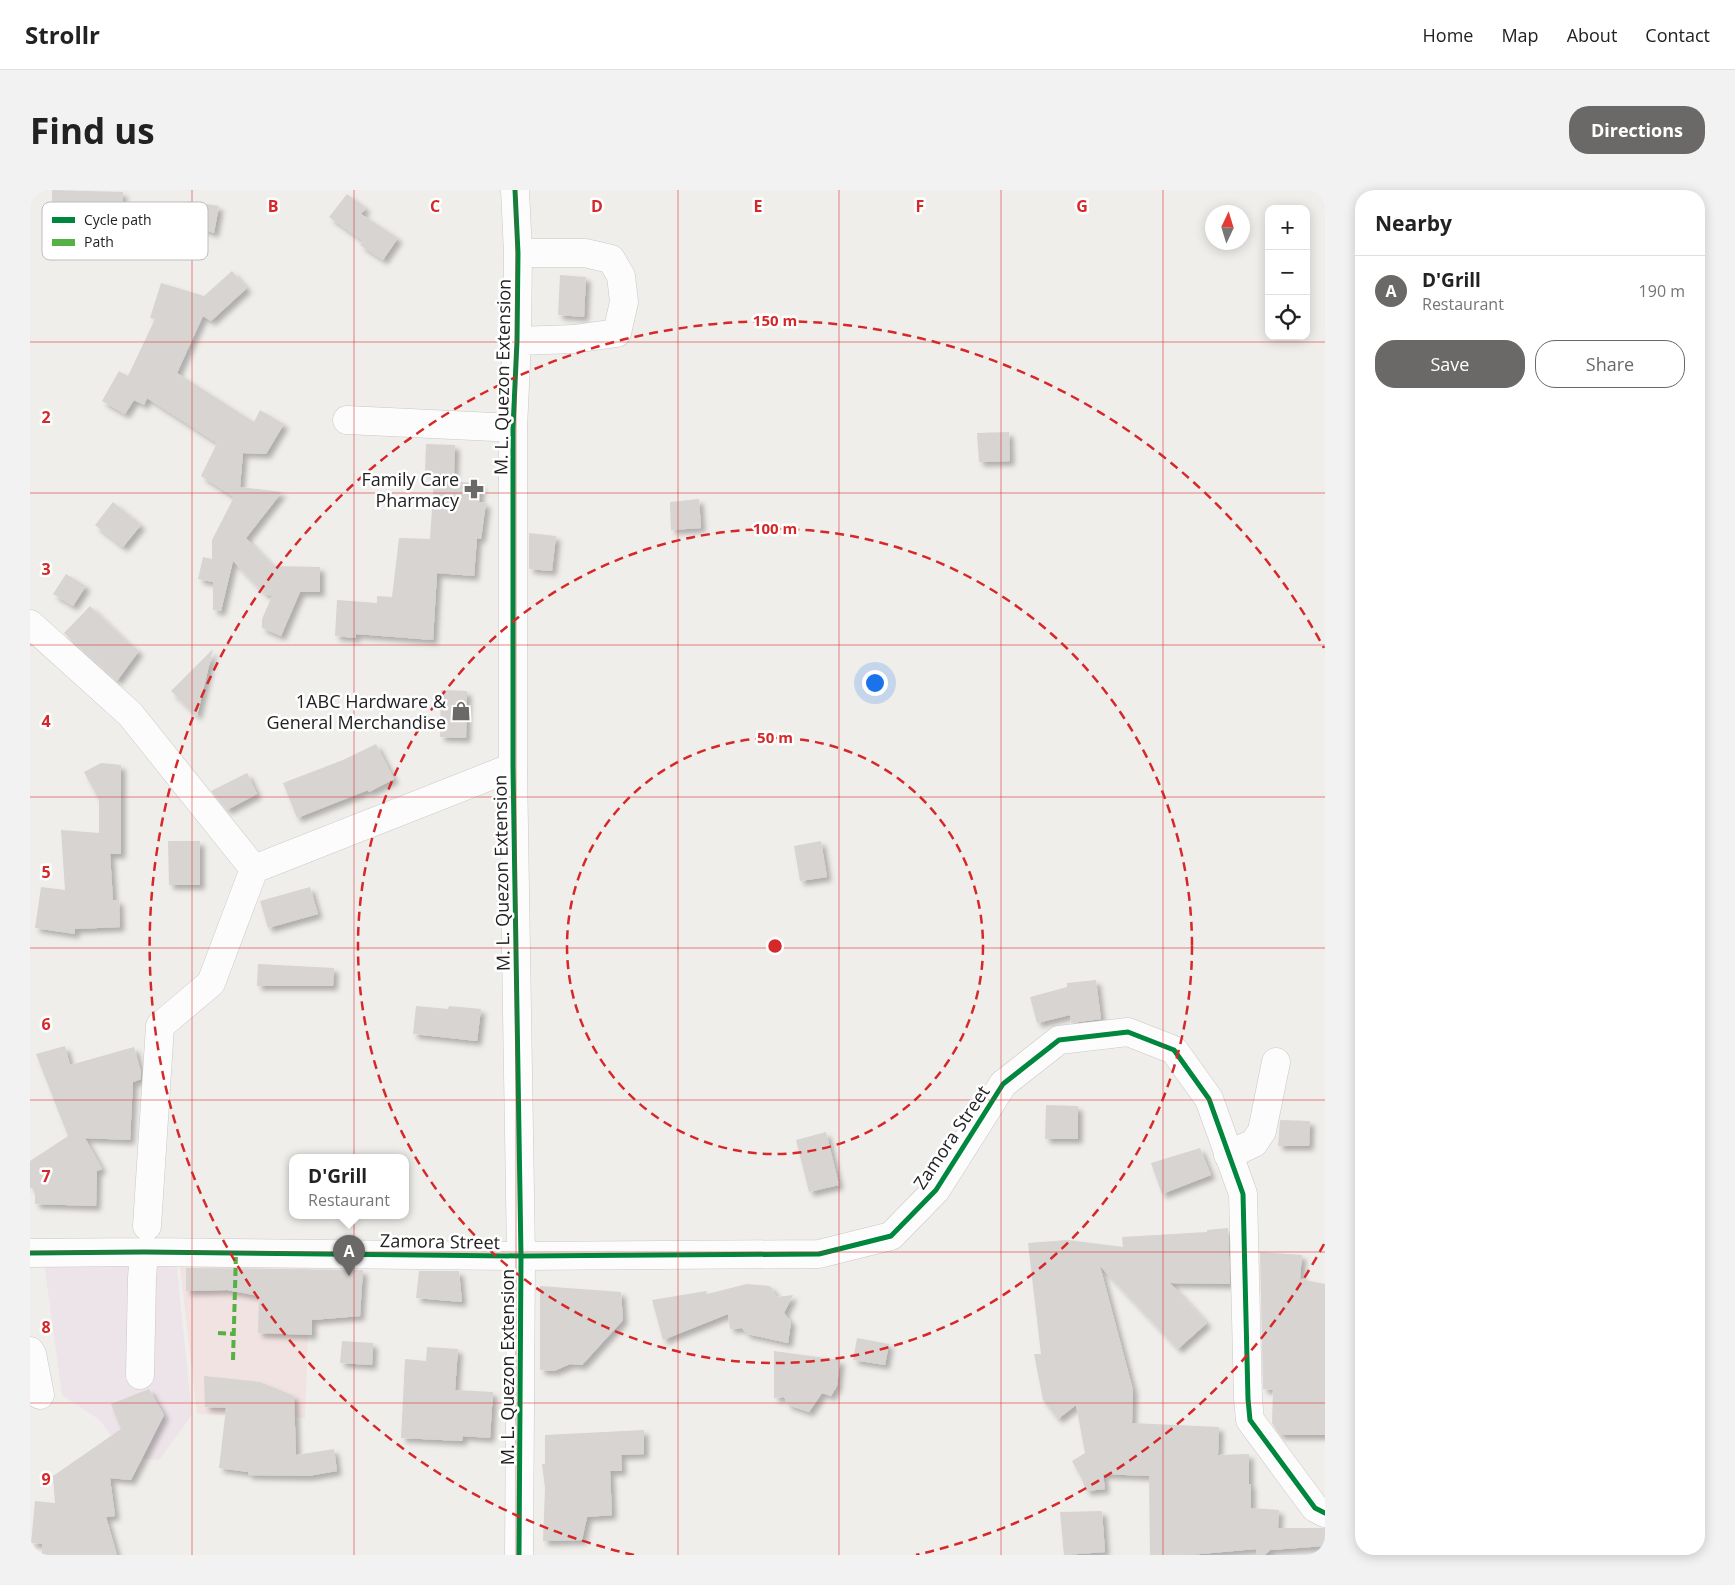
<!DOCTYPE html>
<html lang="en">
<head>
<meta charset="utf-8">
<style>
  body { margin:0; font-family:"Open Sans",sans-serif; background:#f2f2f2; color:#222 }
  .controls { position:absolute; right:15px; top:15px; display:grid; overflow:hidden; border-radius:10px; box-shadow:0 2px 12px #0003 }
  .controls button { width:45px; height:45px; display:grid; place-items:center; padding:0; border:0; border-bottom:1px solid #e0e0e0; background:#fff; color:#222; font:25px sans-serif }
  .compass { position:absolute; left:1175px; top:15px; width:45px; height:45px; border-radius:50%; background:#fff; box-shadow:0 2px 12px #0003; rotate:4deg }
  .you { position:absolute; left:844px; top:492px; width:18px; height:18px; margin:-12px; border:4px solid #fff; border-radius:50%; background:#1a73e8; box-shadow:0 0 0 8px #1a73e833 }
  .badge { display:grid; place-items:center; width:32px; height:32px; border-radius:50%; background:#6a6968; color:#fff; font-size:16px; font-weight:700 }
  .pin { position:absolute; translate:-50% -41px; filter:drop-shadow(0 1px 2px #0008) }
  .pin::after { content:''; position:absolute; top:26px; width:18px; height:15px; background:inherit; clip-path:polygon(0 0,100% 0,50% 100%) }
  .popup { position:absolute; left:259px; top:964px; width:120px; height:65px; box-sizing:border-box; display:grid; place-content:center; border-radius:10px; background:#fff; filter:drop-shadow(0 1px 4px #0005); font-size:16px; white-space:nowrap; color:#767676 }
  .popup b { font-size:19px; color:#222 }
  .popup::after { content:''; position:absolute; left:50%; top:100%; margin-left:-10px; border:10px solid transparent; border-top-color:#fff }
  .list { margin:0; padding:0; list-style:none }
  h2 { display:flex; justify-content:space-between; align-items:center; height:65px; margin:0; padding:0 20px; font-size:21px }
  h2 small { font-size:16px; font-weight:400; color:#767676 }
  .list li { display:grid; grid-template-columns:32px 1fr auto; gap:15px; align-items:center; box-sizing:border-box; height:70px; padding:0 20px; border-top:1px solid #e0e0e0 }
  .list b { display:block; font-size:19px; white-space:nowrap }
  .list p { margin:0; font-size:16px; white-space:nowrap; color:#767676 }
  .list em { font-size:16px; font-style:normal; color:#767676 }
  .actions { display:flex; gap:10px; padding:15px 20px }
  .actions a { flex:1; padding:11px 0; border:1px solid #6a6968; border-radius:20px; text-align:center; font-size:18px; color:#6a6968 }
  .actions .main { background:#6a6968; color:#fff }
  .icon { flex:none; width:28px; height:28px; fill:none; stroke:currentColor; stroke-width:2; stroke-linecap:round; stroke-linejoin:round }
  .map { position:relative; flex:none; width:1295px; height:1365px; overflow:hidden; border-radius:20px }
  header { display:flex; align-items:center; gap:30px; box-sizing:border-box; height:70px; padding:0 25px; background:#fff; border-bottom:1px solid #e0e0e0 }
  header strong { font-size:24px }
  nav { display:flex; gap:28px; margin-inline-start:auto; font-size:18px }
  .intro { display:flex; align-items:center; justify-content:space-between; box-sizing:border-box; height:120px; padding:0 30px }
  h1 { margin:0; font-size:35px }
  .button { padding:12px 22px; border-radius:20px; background:#6a6968; color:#fff; font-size:18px; font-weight:700 }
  main { display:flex; gap:30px; padding:0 30px }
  aside { flex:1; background:#fff; border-radius:20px; box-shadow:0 2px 12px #0003 }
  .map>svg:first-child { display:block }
  .commercial { fill:#f1e3e1 }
  .industrial { fill:#ede4e9 }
  .building { fill:#d7d4d2; filter:url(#shadow) }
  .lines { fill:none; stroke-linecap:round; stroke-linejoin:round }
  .minor-casing { stroke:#c9c8c7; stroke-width:29 }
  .minor { stroke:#fdfcfc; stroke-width:28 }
  .quiet { stroke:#55b145; stroke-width:4; stroke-dasharray:8 4; stroke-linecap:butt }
  .cycleway-casing { stroke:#fff; stroke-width:8 }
  .cycleway { stroke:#00873e; stroke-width:5 }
  .grid { fill:none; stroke:#d62828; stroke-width:1; stroke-opacity:0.55 }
  .ring { fill:none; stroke:#d62828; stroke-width:2.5; stroke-dasharray:9 6 }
  .labels { text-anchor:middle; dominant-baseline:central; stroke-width:5; stroke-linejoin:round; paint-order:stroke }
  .street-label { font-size:18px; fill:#222; stroke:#fff }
  .poi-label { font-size:18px; fill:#222; stroke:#fff; text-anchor:end }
  .key { fill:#fff; stroke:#bdbdbd; stroke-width:1 }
  .key-label { font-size:14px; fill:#222 }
  .grid-label { font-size:16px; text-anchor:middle; font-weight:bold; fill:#d62828; stroke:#fff; stroke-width:5; stroke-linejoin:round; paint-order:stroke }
  .centre { fill:#d62828; stroke:#fff; stroke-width:2.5 }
  .ring-label { font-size:15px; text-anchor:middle; font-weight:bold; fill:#d62828; stroke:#fff; stroke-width:5; stroke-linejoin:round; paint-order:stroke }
</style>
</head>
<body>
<header>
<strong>Strollr</strong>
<nav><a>Home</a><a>Map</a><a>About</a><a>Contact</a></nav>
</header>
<div class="intro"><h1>Find us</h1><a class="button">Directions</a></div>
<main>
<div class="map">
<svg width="1295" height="1365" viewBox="0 0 1295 1365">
  <defs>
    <filter id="shadow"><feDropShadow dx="4.5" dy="4.5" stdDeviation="2.5" flood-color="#0004"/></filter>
  </defs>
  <rect width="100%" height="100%" fill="#f0eeeb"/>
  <path class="commercial" d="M149,1069L281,1071L275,1228L167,1224Z"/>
  <path class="industrial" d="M146,1070L162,1225L129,1270L95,1267L70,1230L32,1205L14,1073Z"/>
  <path class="building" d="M22,0L93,2L91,35L56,32V29L22,28Z
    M317,4L336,18L331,24L368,48L353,70L330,55L333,51L299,27Z
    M157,11L189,16L184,43L153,32Z
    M202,81L217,98L181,131L173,126L147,183L224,232L230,220L254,234L236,264L213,263L210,297L252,302L216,348L243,376L290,377V402H270L251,446L232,438V429L242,406L235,404L203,371L191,421L183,420V392L168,389L173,367L182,369V350L204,307L171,286L187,253L117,208L114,215L104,210L95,224L72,211L89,181L98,186L125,129L120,128L131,93L174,106Z
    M530,85L556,87L554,127L528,125Z
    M979,242L980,271L949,272L947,243Z
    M396,254L425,255L424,284L395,283Z
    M404,289L451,294L449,312L456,313L451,349L447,348L444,386L407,383L403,450L326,444V448L305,446L307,410L347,413V406L362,407L369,348L400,349Z
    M669,309L671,338L641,340L640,312Z
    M83,312L111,335L93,357L65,335Z
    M499,343L526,346L522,381L499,379Z
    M36,384L56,396L43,416L23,404Z
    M60,416L97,452L109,461L87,491L34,443Z
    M183,459L167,526L141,501Z
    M411,500L437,501L436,548L410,547Z
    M346,554L364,589L339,602L338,600L267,628L253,593L313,570Z
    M71,573L91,575V664H80L83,710H89L90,737L45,739V744L5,738L11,697L35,700L31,640L69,643V610L54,582Z
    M217,583L227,604L197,620L181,601Z
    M138,651H170V695H139Z
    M791,651L797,687L770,691L764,656Z
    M280,697L288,724L238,738L230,711Z
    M228,774L304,778L303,796H227Z
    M1066,790L1071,829L1041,833L1040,825L1007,833L1000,807L1037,797V793Z
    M386,816L418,819L419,816L451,819L447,851L383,844Z
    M35,856L40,875L104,857L111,882V889L103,892L100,950L55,948L72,979L67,981L66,1016L5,1014V998H0V971L38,946L6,864Z
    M1016,915L1048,916V949H1015Z
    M1250,930L1280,931L1279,956H1248Z
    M796,942L809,995L779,1002L766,950Z
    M1170,958L1181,985L1132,1004L1121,973Z
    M1198,1038L1200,1094L1140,1093L1177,1133L1148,1159L1070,1076L1103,1200L1102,1233L1189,1237L1188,1265L1219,1264V1294H1221V1318L1249,1320L1248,1338H1295V1356L1240,1360L1235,1365H1226V1359L1159,1365H1120L1119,1286L1073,1284L1075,1299L1056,1301L1052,1289L1042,1271L1055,1263L1046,1215L1028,1229L1013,1210L1004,1164H1011L998,1053L1038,1050L1093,1057L1092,1047L1177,1042V1040Z
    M1230,1062L1272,1065L1270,1089L1295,1094V1245H1250L1242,1233L1243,1200L1233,1199Z
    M156,1078L333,1080L330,1126L282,1130V1145L228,1143L229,1106L197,1100L156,1101Z
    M389,1081H429L432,1112L386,1108Z
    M717,1094L740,1096L747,1107L763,1105L754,1123L761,1132L758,1153L717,1144L712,1138L700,1139L698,1124L633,1150L622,1110L676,1101L677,1104Z
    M510,1096L591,1102L593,1130L552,1175L540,1174L524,1181L510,1180Z
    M827,1148L859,1154L855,1175L823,1170Z
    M312,1151L343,1153L342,1175L310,1173Z
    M397,1157L428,1159L425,1200L463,1202L460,1248L433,1246L432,1251L371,1248L375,1169L396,1171Z
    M744,1161L810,1170L807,1196L801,1206L792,1203L779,1222L758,1215L754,1207L744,1208Z
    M174,1186L230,1192L264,1206L266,1265L304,1259L307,1281L278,1286L218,1285V1282L189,1278L196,1218L175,1217Z
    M119,1199L134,1225L101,1290L80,1288L85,1326L76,1327L87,1365H12V1354L1,1353L5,1311L25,1313L23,1286L91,1239L81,1214Z
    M614,1240V1264L591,1265L592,1281H580L582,1325L557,1327L552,1350L513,1351L515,1298L512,1274H515V1245Z
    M1072,1321L1075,1362L1034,1365L1030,1322Z"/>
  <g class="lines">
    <defs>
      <path id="minor" d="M485,0L488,63L487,151L483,238V577L491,1066L489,1365
        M487,151L544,149L587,143L594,112L591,86L581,69L555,63H488
        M317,230L483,238
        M0,434L100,524L224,679
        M1198,965L1224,953L1232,941L1246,872
        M117,1036L130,836L181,793L224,679L483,577
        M0,1063L114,1062L491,1066L789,1064L861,1046L906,1000L973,894L1029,850L1098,842L1144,860L1179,909L1213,1004L1218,1209L1220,1230L1285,1318L1295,1323
        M0,1161L2,1164L10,1205
        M110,1185L112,1088L114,1062"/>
    </defs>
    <use href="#minor" class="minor-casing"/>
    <use href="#minor" class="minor"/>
    <path class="quiet" d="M188,1143L203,1144
      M203,1170L206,1063"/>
    <defs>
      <path id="cycleway" d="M485,0L488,63L487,151L483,238V577L491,1066L489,1365
        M0,1063L114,1062L491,1066L789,1064L861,1046L906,1000L973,894L1029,850L1098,842L1144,860L1179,909L1213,1004L1218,1209L1220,1230L1285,1318L1295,1323"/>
    </defs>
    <use href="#cycleway" class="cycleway-casing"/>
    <use href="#cycleway" class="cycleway"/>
  </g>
  <path class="grid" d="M162,0V1365M324,0V1365M486,0V1365M648,0V1365M809,0V1365M971,0V1365M1133,0V1365M0,152H1295M0,303H1295M0,455H1295M0,607H1295M0,758H1295M0,910H1295M0,1062H1295M0,1213H1295"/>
  <g class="ring">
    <circle cx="745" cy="756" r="208"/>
    <circle cx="745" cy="756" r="417"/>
    <path d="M1294 1054A625 625 0 0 1 886 1365M604 1365A625 625 0 1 1 1294 458"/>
  </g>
  <defs>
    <symbol id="pharmacy-bare" viewBox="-9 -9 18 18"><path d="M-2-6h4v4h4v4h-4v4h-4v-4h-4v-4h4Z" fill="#6a6968" stroke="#fff" stroke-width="2.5" paint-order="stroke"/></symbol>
    <symbol id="shop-bare" viewBox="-9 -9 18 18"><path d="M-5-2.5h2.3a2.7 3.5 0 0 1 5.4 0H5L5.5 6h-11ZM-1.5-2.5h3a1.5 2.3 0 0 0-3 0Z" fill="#6a6968" stroke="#fff" stroke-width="2.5" paint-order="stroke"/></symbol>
  </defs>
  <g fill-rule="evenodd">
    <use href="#pharmacy-bare" x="430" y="285" width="28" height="28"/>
    <use href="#shop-bare" x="417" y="507" width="28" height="28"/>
  </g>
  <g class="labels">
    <g class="street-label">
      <text transform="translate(472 187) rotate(-89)">M. L. Quezon Extension</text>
      <text transform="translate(471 683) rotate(-91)">M. L. Quezon Extension</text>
      <text transform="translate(921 947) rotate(-56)">Zamora Street</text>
      <text transform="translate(410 1051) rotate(1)">Zamora Street</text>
      <text transform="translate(477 1177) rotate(-90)">M. L. Quezon Extension</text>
    </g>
    <g class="poi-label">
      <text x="429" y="289">Family Care<tspan x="429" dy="21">Pharmacy</tspan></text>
      <text x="416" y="511">1ABC Hardware &amp;<tspan x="416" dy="21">General Merchandise</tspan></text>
    </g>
  </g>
  <rect x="12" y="12" width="166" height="58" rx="8" class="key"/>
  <rect x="22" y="27" width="23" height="6" fill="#00873e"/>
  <rect x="22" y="49" width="23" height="7" fill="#55b145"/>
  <g class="key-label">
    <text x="54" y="35">Cycle path</text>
    <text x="54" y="57">Path</text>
  </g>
  <g class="grid-label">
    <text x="243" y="22">B</text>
    <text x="405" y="22">C</text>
    <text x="567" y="22">D</text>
    <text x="728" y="22">E</text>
    <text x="890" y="22">F</text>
    <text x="1052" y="22">G</text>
    <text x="16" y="233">2</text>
    <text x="16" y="385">3</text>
    <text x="16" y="537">4</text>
    <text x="16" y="688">5</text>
    <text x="16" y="840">6</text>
    <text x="16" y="992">7</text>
    <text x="16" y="1143">8</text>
    <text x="16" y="1295">9</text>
  </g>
  <circle cx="745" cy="756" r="8" class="centre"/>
  <g class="ring-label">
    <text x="745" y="136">150 m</text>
    <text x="745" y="344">100 m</text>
    <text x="745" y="553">50 m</text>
  </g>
</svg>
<div class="controls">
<button>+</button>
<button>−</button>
<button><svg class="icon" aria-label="locate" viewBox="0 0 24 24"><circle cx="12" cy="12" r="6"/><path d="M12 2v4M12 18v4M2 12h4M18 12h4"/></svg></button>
</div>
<svg class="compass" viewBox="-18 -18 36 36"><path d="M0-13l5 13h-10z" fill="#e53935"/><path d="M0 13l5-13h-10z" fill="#767676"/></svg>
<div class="you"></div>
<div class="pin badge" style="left:319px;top:1086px">A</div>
<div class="popup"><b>D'Grill</b>Restaurant</div>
</div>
<aside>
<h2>Nearby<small></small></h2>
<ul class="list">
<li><span class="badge">A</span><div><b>D'Grill</b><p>Restaurant</p></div><em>190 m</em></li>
</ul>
<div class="actions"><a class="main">Save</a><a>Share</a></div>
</aside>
</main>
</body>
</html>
